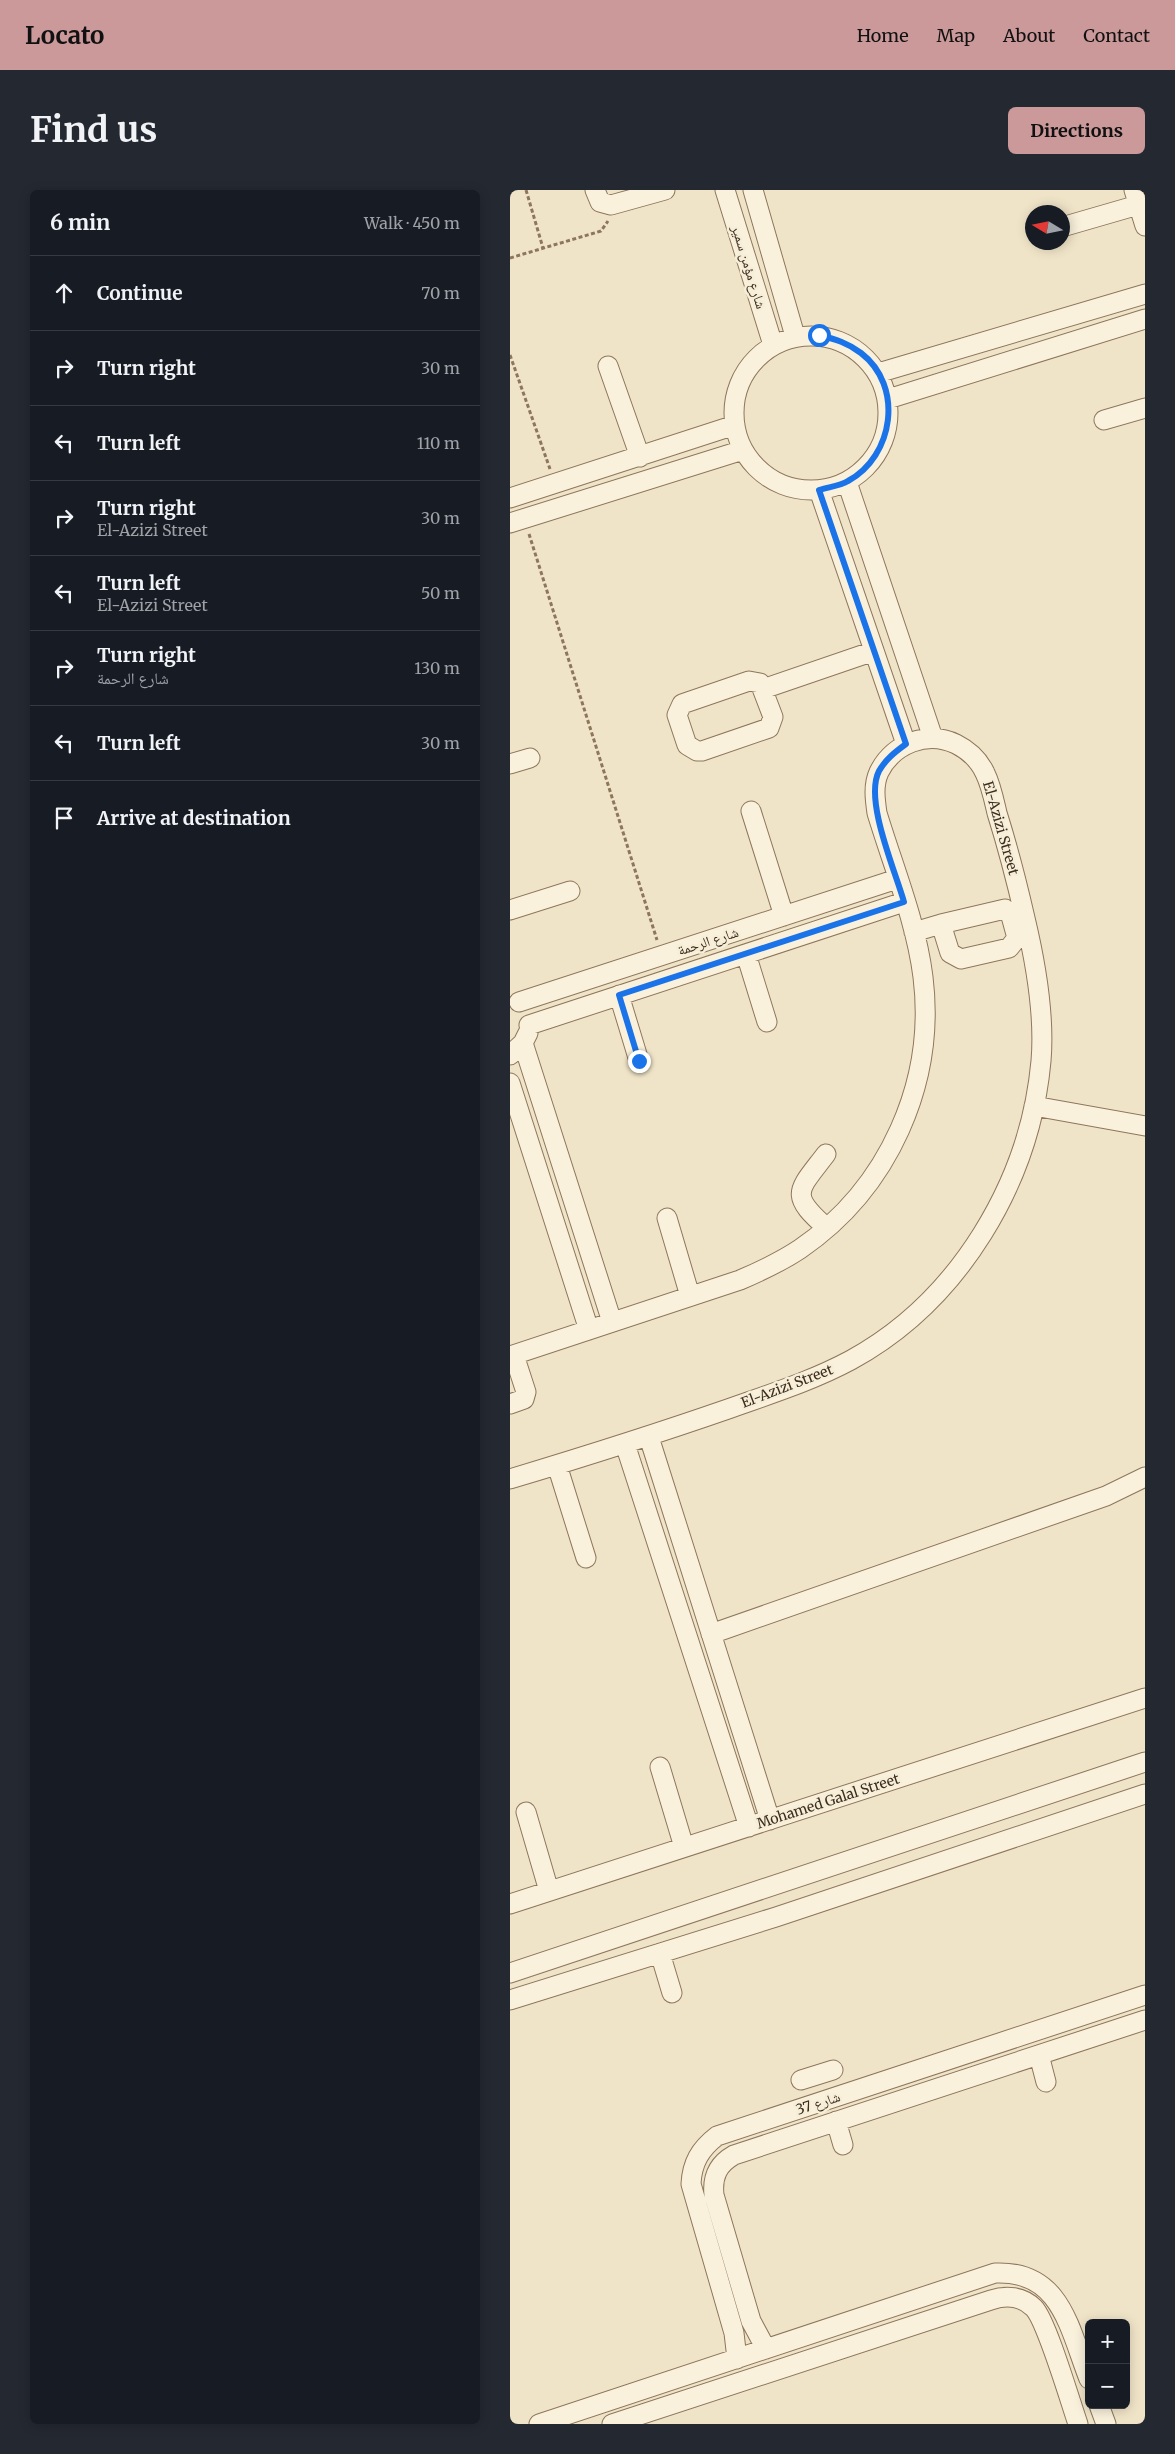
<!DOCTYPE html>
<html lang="en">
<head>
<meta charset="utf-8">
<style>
  body { margin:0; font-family:Merriweather,"Noto Naskh Arabic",serif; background:#242831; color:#f1f3f6 }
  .controls { position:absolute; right:15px; bottom:15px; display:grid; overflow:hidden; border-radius:8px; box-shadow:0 2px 12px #0003 }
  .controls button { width:45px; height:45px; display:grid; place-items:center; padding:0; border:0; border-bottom:1px solid #363941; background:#171b24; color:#f1f3f6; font:25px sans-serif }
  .compass { position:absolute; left:515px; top:15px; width:45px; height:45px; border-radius:50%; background:#171b24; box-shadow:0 2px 12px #0003; rotate:280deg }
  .stop { position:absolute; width:15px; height:15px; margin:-11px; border:4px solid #1a73e8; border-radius:50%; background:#fff }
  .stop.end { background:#1a73e8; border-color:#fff; box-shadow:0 1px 5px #0008 }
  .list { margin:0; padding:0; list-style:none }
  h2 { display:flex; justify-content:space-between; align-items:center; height:65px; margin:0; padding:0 20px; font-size:21px }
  h2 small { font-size:16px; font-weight:400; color:#9ea1a6 }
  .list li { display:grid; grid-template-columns:32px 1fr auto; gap:15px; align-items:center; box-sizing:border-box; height:75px; padding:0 20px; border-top:1px solid #363941 }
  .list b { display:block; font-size:19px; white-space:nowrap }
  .list p { margin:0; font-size:16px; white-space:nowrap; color:#9ea1a6 }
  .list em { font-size:16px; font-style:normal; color:#9ea1a6 }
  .icon { flex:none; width:28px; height:28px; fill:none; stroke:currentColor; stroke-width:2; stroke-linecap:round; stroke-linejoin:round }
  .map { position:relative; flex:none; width:635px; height:2234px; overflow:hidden; border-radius:8px }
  header { display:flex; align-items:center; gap:30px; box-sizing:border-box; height:70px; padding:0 25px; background:#cc999b; color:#111 }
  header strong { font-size:24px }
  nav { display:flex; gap:28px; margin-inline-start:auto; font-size:18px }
  .intro { display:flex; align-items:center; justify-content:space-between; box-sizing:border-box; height:120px; padding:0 30px }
  h1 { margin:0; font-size:35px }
  .button { padding:12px 22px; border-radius:8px; background:#cc999b; color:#111; font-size:18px; font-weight:700 }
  main { display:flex; gap:30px; padding:0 30px }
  aside { flex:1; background:#171b24; border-radius:8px; box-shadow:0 2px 12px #0003 }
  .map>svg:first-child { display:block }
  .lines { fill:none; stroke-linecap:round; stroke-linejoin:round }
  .minor-casing { stroke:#8d765c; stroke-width:21 }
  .path { stroke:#8d765c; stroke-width:3; stroke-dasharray:4 2.5; stroke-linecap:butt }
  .minor { stroke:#faf1dc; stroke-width:19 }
  .route { stroke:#1a73e8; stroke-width:6 }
  .labels { text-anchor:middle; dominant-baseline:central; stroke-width:5; stroke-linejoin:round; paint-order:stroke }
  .street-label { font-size:14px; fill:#3d2e20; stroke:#f7eed8 }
</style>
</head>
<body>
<header>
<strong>Locato</strong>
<nav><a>Home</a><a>Map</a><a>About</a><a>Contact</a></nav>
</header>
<div class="intro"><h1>Find us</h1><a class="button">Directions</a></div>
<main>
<aside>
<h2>6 min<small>Walk · 450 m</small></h2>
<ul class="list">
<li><svg class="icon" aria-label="ahead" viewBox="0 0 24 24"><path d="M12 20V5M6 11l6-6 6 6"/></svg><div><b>Continue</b></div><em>70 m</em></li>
<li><svg class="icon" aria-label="right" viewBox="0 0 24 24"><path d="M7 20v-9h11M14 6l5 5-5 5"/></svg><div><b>Turn right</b></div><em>30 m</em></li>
<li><svg class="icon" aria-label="left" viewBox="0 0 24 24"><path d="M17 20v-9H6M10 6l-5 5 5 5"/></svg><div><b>Turn left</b></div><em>110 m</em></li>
<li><svg class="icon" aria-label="right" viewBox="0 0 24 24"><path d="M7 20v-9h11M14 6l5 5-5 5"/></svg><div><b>Turn right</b><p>El-Azizi Street</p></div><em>30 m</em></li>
<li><svg class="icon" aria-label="left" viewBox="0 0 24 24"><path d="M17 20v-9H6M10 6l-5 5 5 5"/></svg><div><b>Turn left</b><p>El-Azizi Street</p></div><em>50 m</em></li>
<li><svg class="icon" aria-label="right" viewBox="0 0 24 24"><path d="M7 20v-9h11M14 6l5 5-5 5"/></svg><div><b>Turn right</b><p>شارع الرحمة</p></div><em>130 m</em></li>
<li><svg class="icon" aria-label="left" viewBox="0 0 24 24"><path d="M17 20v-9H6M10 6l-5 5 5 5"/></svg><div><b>Turn left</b></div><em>30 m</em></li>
<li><svg class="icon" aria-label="arrive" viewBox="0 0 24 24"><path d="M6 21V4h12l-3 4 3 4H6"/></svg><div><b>Arrive at destination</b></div></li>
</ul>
</aside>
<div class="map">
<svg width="635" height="2234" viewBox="0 0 635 2234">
  <rect width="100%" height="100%" fill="#f0e4c8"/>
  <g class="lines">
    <defs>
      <path id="minor" d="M85,0L90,12L101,15L155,0
        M215,0L263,155
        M243,0L285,146
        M624,0L635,36
        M552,37L628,15
        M224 223a77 77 0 1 1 154 0a77 77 0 1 1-154 0Z
        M98,176L130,267
        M368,183L635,104
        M378,209L635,129
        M594,230L635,218
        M337,292L423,548
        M309,300L396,554
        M0,308L225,235
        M0,333L233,260
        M239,491L250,493L263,527L259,538L192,561H187L177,555L167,525L172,514Z
        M253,499L364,461
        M0,574L20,568
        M241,621L274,726
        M0,720L60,701
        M404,742L431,734L440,763L451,769L499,758L507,748L501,726L495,719L431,734
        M236,764L257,832
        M109,805L129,871
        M9,812L387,689
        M19,835L394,712
        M13,853L102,1132
        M0,865L13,853L18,843
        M0,893L79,1140
        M524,916L635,936
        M316,964C288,1001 278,1004 317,1038
        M157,1028L180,1106
        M0,1166L230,1090C251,1081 272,1071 290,1059C379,998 426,892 413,787C406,731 383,676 367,623C365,609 363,595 369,582C383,554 417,540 446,554C458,560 469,570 475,583C481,595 484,610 487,623C498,658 507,693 515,728C526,774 535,824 531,871C520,992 449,1111 341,1170C302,1191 260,1204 218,1219C146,1244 73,1267 0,1289
        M0,1214L14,1209L16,1202L4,1165
        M139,1247L260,1630
        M115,1254L239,1637
        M47,1275L76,1368
        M201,1444L596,1306L635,1287
        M150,1577L174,1657
        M16,1622L39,1701
        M0,1714L635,1508
        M150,1763L162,1803
        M0,1783L635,1572
        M0,1810L266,1727L635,1604
        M529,1865L536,1892
        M291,1890L323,1880
        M326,1931L333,1955
        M256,2159L241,2131L204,2005C202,1986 208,1974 224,1965L635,1830
        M227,2169L224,2143L181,1994C182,1973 190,1959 207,1946L635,1805
        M589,2215L596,2234
        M29,2234L485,2083C551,2080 559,2138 579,2189
        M102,2234L481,2110C496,2105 512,2106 524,2118C537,2132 560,2211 568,2234"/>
    </defs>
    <use href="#minor" class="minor-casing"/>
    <path class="path" d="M16,0L33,58
      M0,68L91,41L98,31
      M0,165L40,279
      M19,344L147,750"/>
    <use href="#minor" class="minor"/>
  </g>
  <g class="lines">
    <path class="route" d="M129,871L109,805L394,712C385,680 354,610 369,581C376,569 385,562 396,554L309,300C318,297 330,296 338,291C384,266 394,196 351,163C338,153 325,149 309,145"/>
  </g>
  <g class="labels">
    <g class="street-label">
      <text transform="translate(239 77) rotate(73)">شارع مؤمن سمير</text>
      <text transform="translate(491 638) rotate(74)">El-Azizi Street</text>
      <text transform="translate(198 751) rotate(-18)">شارع الرحمة</text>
      <text transform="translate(277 1196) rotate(-21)">El-Azizi Street</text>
      <text transform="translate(318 1611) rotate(-18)">Mohamed Galal Street</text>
      <text transform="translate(308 1913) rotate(-18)">شارع 37</text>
    </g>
  </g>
</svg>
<div class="controls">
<button>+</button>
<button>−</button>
</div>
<svg class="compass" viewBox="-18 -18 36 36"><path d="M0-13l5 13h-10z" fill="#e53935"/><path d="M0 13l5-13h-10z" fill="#9ea1a6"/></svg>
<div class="stop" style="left:309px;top:145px"></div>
<div class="stop end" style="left:129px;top:871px"></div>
</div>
</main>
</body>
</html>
